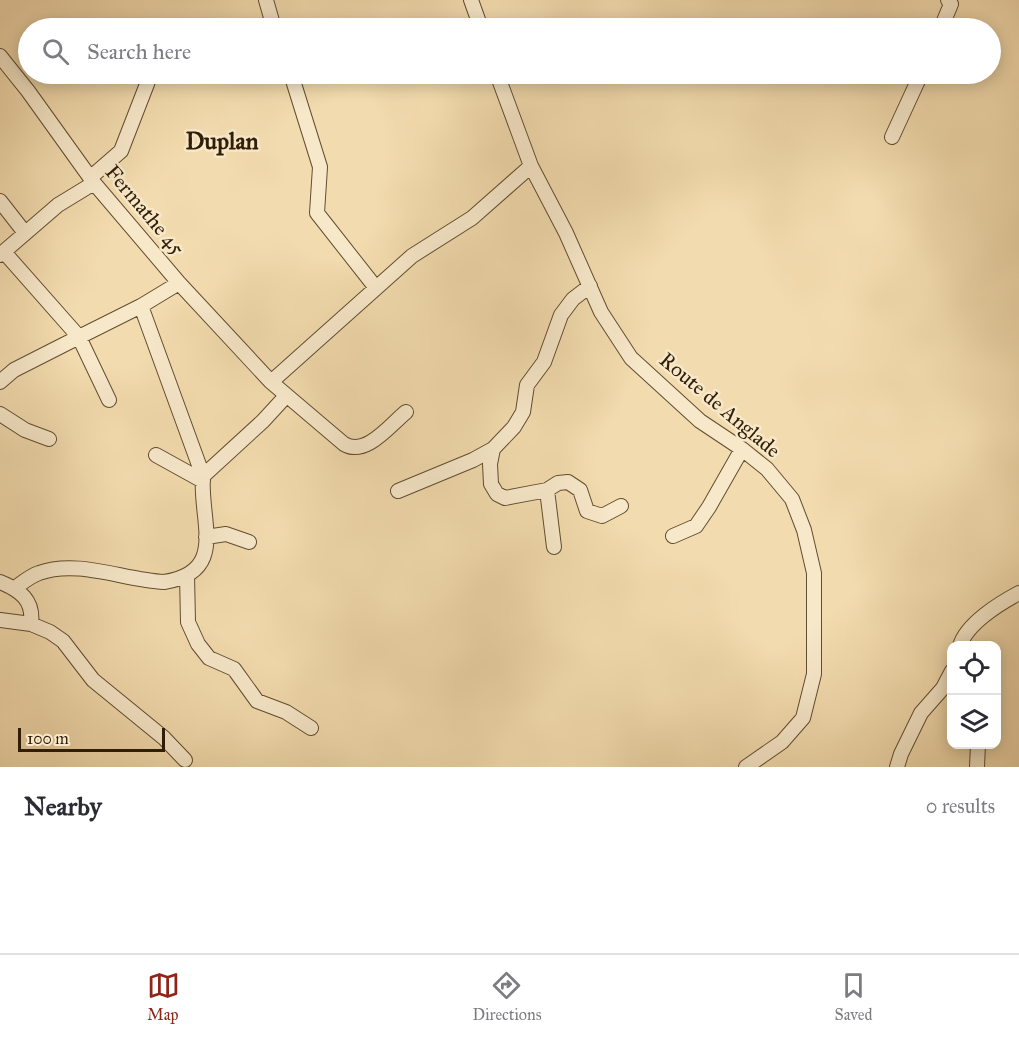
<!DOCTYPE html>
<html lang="en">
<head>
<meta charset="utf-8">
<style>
  body { margin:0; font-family:"IM FELL Great Primer",serif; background:#f2f2f3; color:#2b2b33 }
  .controls { position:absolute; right:18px; bottom:18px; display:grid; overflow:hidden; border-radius:12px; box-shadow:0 3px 15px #0003 }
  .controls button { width:54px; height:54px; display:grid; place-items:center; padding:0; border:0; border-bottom:2px solid #e1e1e2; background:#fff; color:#2b2b33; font:30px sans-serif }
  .scale { position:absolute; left:18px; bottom:15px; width:147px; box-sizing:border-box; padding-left:6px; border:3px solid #311e06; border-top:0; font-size:16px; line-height:21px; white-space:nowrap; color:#311e06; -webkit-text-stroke:4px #f7e8ca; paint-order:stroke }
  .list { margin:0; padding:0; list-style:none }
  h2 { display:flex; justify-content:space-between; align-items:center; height:78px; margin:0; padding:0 24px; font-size:26px }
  h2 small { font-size:20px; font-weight:400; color:#7c7c81 }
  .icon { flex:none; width:33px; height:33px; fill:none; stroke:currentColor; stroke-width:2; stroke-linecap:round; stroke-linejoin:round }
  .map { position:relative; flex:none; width:1019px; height:767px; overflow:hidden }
  .search { position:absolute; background:#fff; box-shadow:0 3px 15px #0003; left:18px; right:18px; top:18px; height:66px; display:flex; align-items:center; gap:15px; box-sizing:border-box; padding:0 21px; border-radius:33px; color:#7c7c81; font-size:22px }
  .sheet { height:186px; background:#fff }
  nav { display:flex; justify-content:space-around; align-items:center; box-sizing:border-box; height:84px; border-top:2px solid #e1e1e2; background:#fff; font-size:16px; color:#7c7c81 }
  nav a { display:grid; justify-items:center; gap:3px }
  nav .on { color:#8f2418 }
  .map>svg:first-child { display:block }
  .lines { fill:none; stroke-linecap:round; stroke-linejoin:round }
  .minor-casing { stroke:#614d30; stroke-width:16 }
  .minor { stroke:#f7e8ca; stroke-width:14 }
  .labels { text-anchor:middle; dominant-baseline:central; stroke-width:5; stroke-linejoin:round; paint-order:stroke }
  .street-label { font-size:21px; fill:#311e06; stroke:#f7e8ca }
  .quarter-label { font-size:24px; font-weight:bold; fill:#311e06; stroke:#f7e8ca }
</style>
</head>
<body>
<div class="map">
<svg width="1019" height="767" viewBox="0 0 1019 767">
  <rect width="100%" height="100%" fill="#f2dbae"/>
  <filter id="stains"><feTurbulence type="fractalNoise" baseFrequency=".00333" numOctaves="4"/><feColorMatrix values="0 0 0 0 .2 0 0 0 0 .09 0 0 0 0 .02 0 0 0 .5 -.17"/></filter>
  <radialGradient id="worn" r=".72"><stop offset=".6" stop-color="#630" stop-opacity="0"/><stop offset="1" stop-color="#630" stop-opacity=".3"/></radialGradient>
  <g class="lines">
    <defs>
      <path id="minor" d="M266,0L274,28
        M471,0L481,28
        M941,28L951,4L948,0
        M0,56L28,91L94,183L179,283L271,382L344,444C366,457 390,425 406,412
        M291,74L320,167L317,213L376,288
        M497,74L531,166L566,233L601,312L631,358L700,421L742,449L767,469L792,499L804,530L814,573V674L803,718L782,742L746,767
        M892,137L921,74
        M90,178L121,151L147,84L150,74
        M0,201L25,233
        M4,252L79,337L141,306L179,283
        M0,255L58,205L94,183
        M141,306L203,476
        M0,382L14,370L79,337L109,400
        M271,382L412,256L472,218L531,166
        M0,414L25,430L49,439
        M493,449L490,464L491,484L497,494L505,498L547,490L558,483L568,482L580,490L587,511L602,516L621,506
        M156,455L203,481
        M547,490L554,547
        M398,491L473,460L493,449L514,427L523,412L527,385L544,362L561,315L573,299L590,286
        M673,536L696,526L709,507L742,449
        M206,537L226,534L249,542
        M187,575L188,622L198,644L209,658L234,669L257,701L286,712L311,728
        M0,582C20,590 34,600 31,624L0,620
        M15,588C22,583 30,576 39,573C78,559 124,580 164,582C229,572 199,520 203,476L263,421L286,396
        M31,624L50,632L63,641L93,680L164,738L185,760
        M960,646C966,624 1000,603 1019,593
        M897,767L901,754L921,713L943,688L952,671
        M977,767L978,744"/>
    </defs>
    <use href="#minor" class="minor-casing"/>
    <use href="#minor" class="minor"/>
  </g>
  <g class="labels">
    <g class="street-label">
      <text transform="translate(145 210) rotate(50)">Fermathe 45</text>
      <text transform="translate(720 405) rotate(40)">Route de Anglade</text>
    </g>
    <g class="quarter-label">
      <text x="222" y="141">Duplan</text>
    </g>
  </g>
  <rect width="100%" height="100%" filter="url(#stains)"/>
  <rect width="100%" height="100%" fill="url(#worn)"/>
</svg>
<div class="controls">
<button><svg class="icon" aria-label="locate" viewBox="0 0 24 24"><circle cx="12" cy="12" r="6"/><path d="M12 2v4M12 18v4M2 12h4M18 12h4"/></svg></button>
<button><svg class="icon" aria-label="layers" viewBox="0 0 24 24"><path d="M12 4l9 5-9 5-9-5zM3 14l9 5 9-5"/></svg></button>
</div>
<div class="scale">100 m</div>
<div class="search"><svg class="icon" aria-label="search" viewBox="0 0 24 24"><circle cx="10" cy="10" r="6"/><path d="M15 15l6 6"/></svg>Search here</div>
</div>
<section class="sheet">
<h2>Nearby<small>0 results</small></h2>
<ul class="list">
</ul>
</section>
<nav>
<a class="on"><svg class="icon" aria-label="map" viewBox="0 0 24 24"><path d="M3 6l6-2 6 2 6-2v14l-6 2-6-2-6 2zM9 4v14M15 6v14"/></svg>Map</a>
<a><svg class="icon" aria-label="directions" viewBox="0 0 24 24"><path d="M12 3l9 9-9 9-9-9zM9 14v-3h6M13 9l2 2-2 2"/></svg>Directions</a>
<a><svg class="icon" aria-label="saved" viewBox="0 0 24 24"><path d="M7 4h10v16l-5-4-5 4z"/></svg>Saved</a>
</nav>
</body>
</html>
